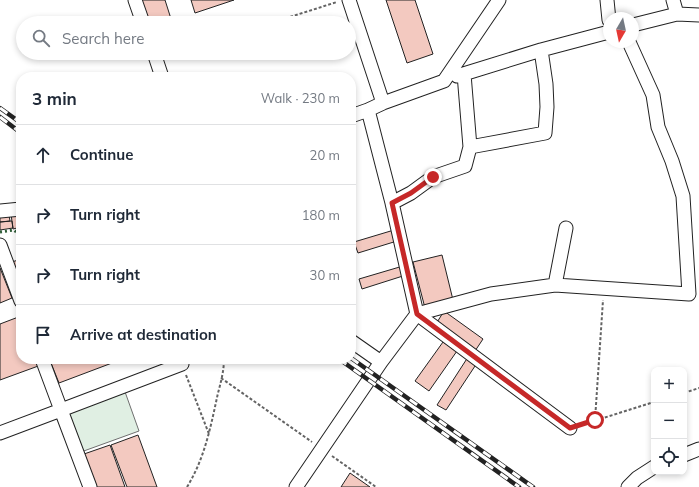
<!DOCTYPE html>
<html lang="en">
<head>
<meta charset="utf-8">
<style>
  body { margin:0; font-family:Mulish,sans-serif; background:#f2f2f3; color:#1f2937 }
  .controls { position:absolute; right:12px; bottom:12px; display:grid; overflow:hidden; border-radius:8px; box-shadow:0 2px 6px #0003 }
  .controls button { width:36px; height:36px; display:grid; place-items:center; padding:0; border:0; border-bottom:1px solid #e0e1e3; background:#fff; color:#1f2937; font:20px sans-serif }
  .compass { position:absolute; left:603px; top:12px; width:36px; height:36px; border-radius:50%; background:#fff; box-shadow:0 2px 6px #0003; rotate:189deg }
  .stop { position:absolute; width:12px; height:12px; margin:-9px; border:3px solid #c62828; border-radius:50%; background:#fff }
  .stop.end { background:#c62828; border-color:#fff; box-shadow:0 1px 4px #0008 }
  .list { margin:0; padding:0; list-style:none }
  h2 { display:flex; justify-content:space-between; align-items:center; height:52px; margin:0; padding:0 16px; font-size:17px }
  h2 small { font-size:13px; font-weight:400; color:#747a83 }
  .list li { display:grid; grid-template-columns:26px 1fr auto; gap:12px; align-items:center; box-sizing:border-box; height:60px; padding:0 16px; border-top:1px solid #e0e1e3 }
  .list b { display:block; font-size:15px; white-space:nowrap }
  .list em { font-size:13px; font-style:normal; color:#747a83 }
  .icon { flex:none; width:22px; height:22px; fill:none; stroke:currentColor; stroke-width:2; stroke-linecap:round; stroke-linejoin:round }
  .map { position:relative; flex:none; width:699px; height:487px; overflow:hidden }
  .search { position:absolute; background:#fff; box-shadow:0 2px 6px #0003; left:16px; top:16px; width:340px; height:44px; display:flex; align-items:center; gap:10px; box-sizing:border-box; padding:0 14px; border-radius:22px; color:#747a83; font-size:15px }
  .panel { position:absolute; background:#fff; box-shadow:0 2px 6px #0003; left:16px; top:72px; width:340px; height:292px; border-radius:16px }
  .map>svg:first-child { display:block }
  .green { fill:#e0efe3; stroke:#6f6f6f }
  .building { fill:#f3c9c0; stroke:#222 }
  .lines { fill:none; stroke-linecap:round; stroke-linejoin:round }
  .minor-casing { stroke:#222; stroke-width:15 }
  .path { stroke:#646464; stroke-width:2; stroke-dasharray:3 2; stroke-linecap:butt }
  .minor { stroke:#fff; stroke-width:13 }
  .rail-casing { stroke:#222; stroke-width:4.5 }
  .rail { stroke:#fff; stroke-width:3; stroke-dasharray:9; stroke-linecap:butt }
  .hedge { stroke:#2f5e38; stroke-width:3; stroke-dasharray:2 3; stroke-linecap:butt }
  .route { stroke:#c62828; stroke-width:5 }
</style>
</head>
<body>
<div class="map">
<svg width="699" height="487" viewBox="0 0 699 487">
  <rect width="100%" height="100%" fill="#fff"/>
  <path class="green" d="M124,389L139,431L81,452L66,410Z"/>
  <path class="building" d="M141,0H165L172,22L168,23H150Z
    M191,0H234L195,13Z
    M386,0H415L433,54L407,63Z
    M21,213V227L13,229L11,214Z
    M9,215L10,221L0,222V216Z
    M12,221L13,228L0,230V222Z
    M394,230L397,241L358,253L354,242Z
    M442,255L453,300L425,308L413,262Z
    M21,259V270L16,272L12,262Z
    M403,266L406,275L362,289L359,279Z
    M0,268L12,298L0,303Z
    M444,311L483,339L475,351L436,324Z
    M21,316V359H39L41,365L0,380V324Z
    M443,342L457,351L429,391L415,381Z
    M468,357L477,363L446,410L437,405Z
    M62,359H111L112,363L59,383L51,363Z
    M138,435L157,487H127L111,445Z
    M110,445L125,487H96L84,454Z
    M350,473L370,487H341Z"/>
  <g class="lines">
    <defs>
      <path id="minor" d="M135,0L143,23
        M349,0L383,103
        M607,0L609,20
        M673,0L677,14
        M633,25L677,14L699,15
        M154,53L162,77
        M457,76L541,50L609,32
        M351,116L368,110
        M470,147L545,133L547,107L546,84L541,50
        M392,203L411,193L433,177L465,166L470,147L464,74
        M0,211L21,209
        M0,245L21,301
        M555,285L566,228
        M351,341L381,362
        M42,359L61,410L182,364
        M570,428L417,314L491,294L555,285L689,294L683,196L672,161L658,127L653,95L629,42
        M0,433L61,410L90,487
        M684,455L699,449
        M296,487L381,362L417,314L392,203L368,110L383,103L444,81L499,0
        M628,487L637,478L654,467"/>
    </defs>
    <use href="#minor" class="minor-casing"/>
    <path class="path" d="M271,23L337,2
      M186,375L209,434
      M221,378L312,442
      M684,393L699,388
      M595,420L603,300
      M581,425L654,402
      M332,456L376,487
      M187,487C205,458 211,425 218,393C221,382 224,370 224,359"/>
    <use href="#minor" class="minor"/>
    <defs>
      <path id="rail" d="M0,108L21,123
        M0,117L21,133
        M351,358L533,487
        M339,359L519,487"/>
    </defs>
    <use href="#rail" class="rail-casing"/>
    <use href="#rail" class="rail"/>
    <path class="hedge" d="M0,232L14,230L21,236"/>
  </g>
  <g class="lines">
    <path class="route" d="M433,177L411,193L392,203L417,314L570,428L595,420"/>
  </g>
</svg>
<div class="controls">
<button>+</button>
<button>−</button>
<button><svg class="icon" aria-label="locate" viewBox="0 0 24 24"><circle cx="12" cy="12" r="6"/><path d="M12 2v4M12 18v4M2 12h4M18 12h4"/></svg></button>
</div>
<svg class="compass" viewBox="-18 -18 36 36"><path d="M0-13l5 13h-10z" fill="#e53935"/><path d="M0 13l5-13h-10z" fill="#747a83"/></svg>
<div class="stop" style="left:595px;top:420px"></div>
<div class="stop end" style="left:433px;top:177px"></div>
<div class="search"><svg class="icon" aria-label="search" viewBox="0 0 24 24"><circle cx="10" cy="10" r="6"/><path d="M15 15l6 6"/></svg>Search here</div>
<section class="panel">
<h2>3 min<small>Walk · 230 m</small></h2>
<ul class="list">
<li><svg class="icon" aria-label="ahead" viewBox="0 0 24 24"><path d="M12 20V5M6 11l6-6 6 6"/></svg><div><b>Continue</b></div><em>20 m</em></li>
<li><svg class="icon" aria-label="right" viewBox="0 0 24 24"><path d="M7 20v-9h11M14 6l5 5-5 5"/></svg><div><b>Turn right</b></div><em>180 m</em></li>
<li><svg class="icon" aria-label="right" viewBox="0 0 24 24"><path d="M7 20v-9h11M14 6l5 5-5 5"/></svg><div><b>Turn right</b></div><em>30 m</em></li>
<li><svg class="icon" aria-label="arrive" viewBox="0 0 24 24"><path d="M6 21V4h12l-3 4 3 4H6"/></svg><div><b>Arrive at destination</b></div></li>
</ul>
</section>
</div>
</body>
</html>
